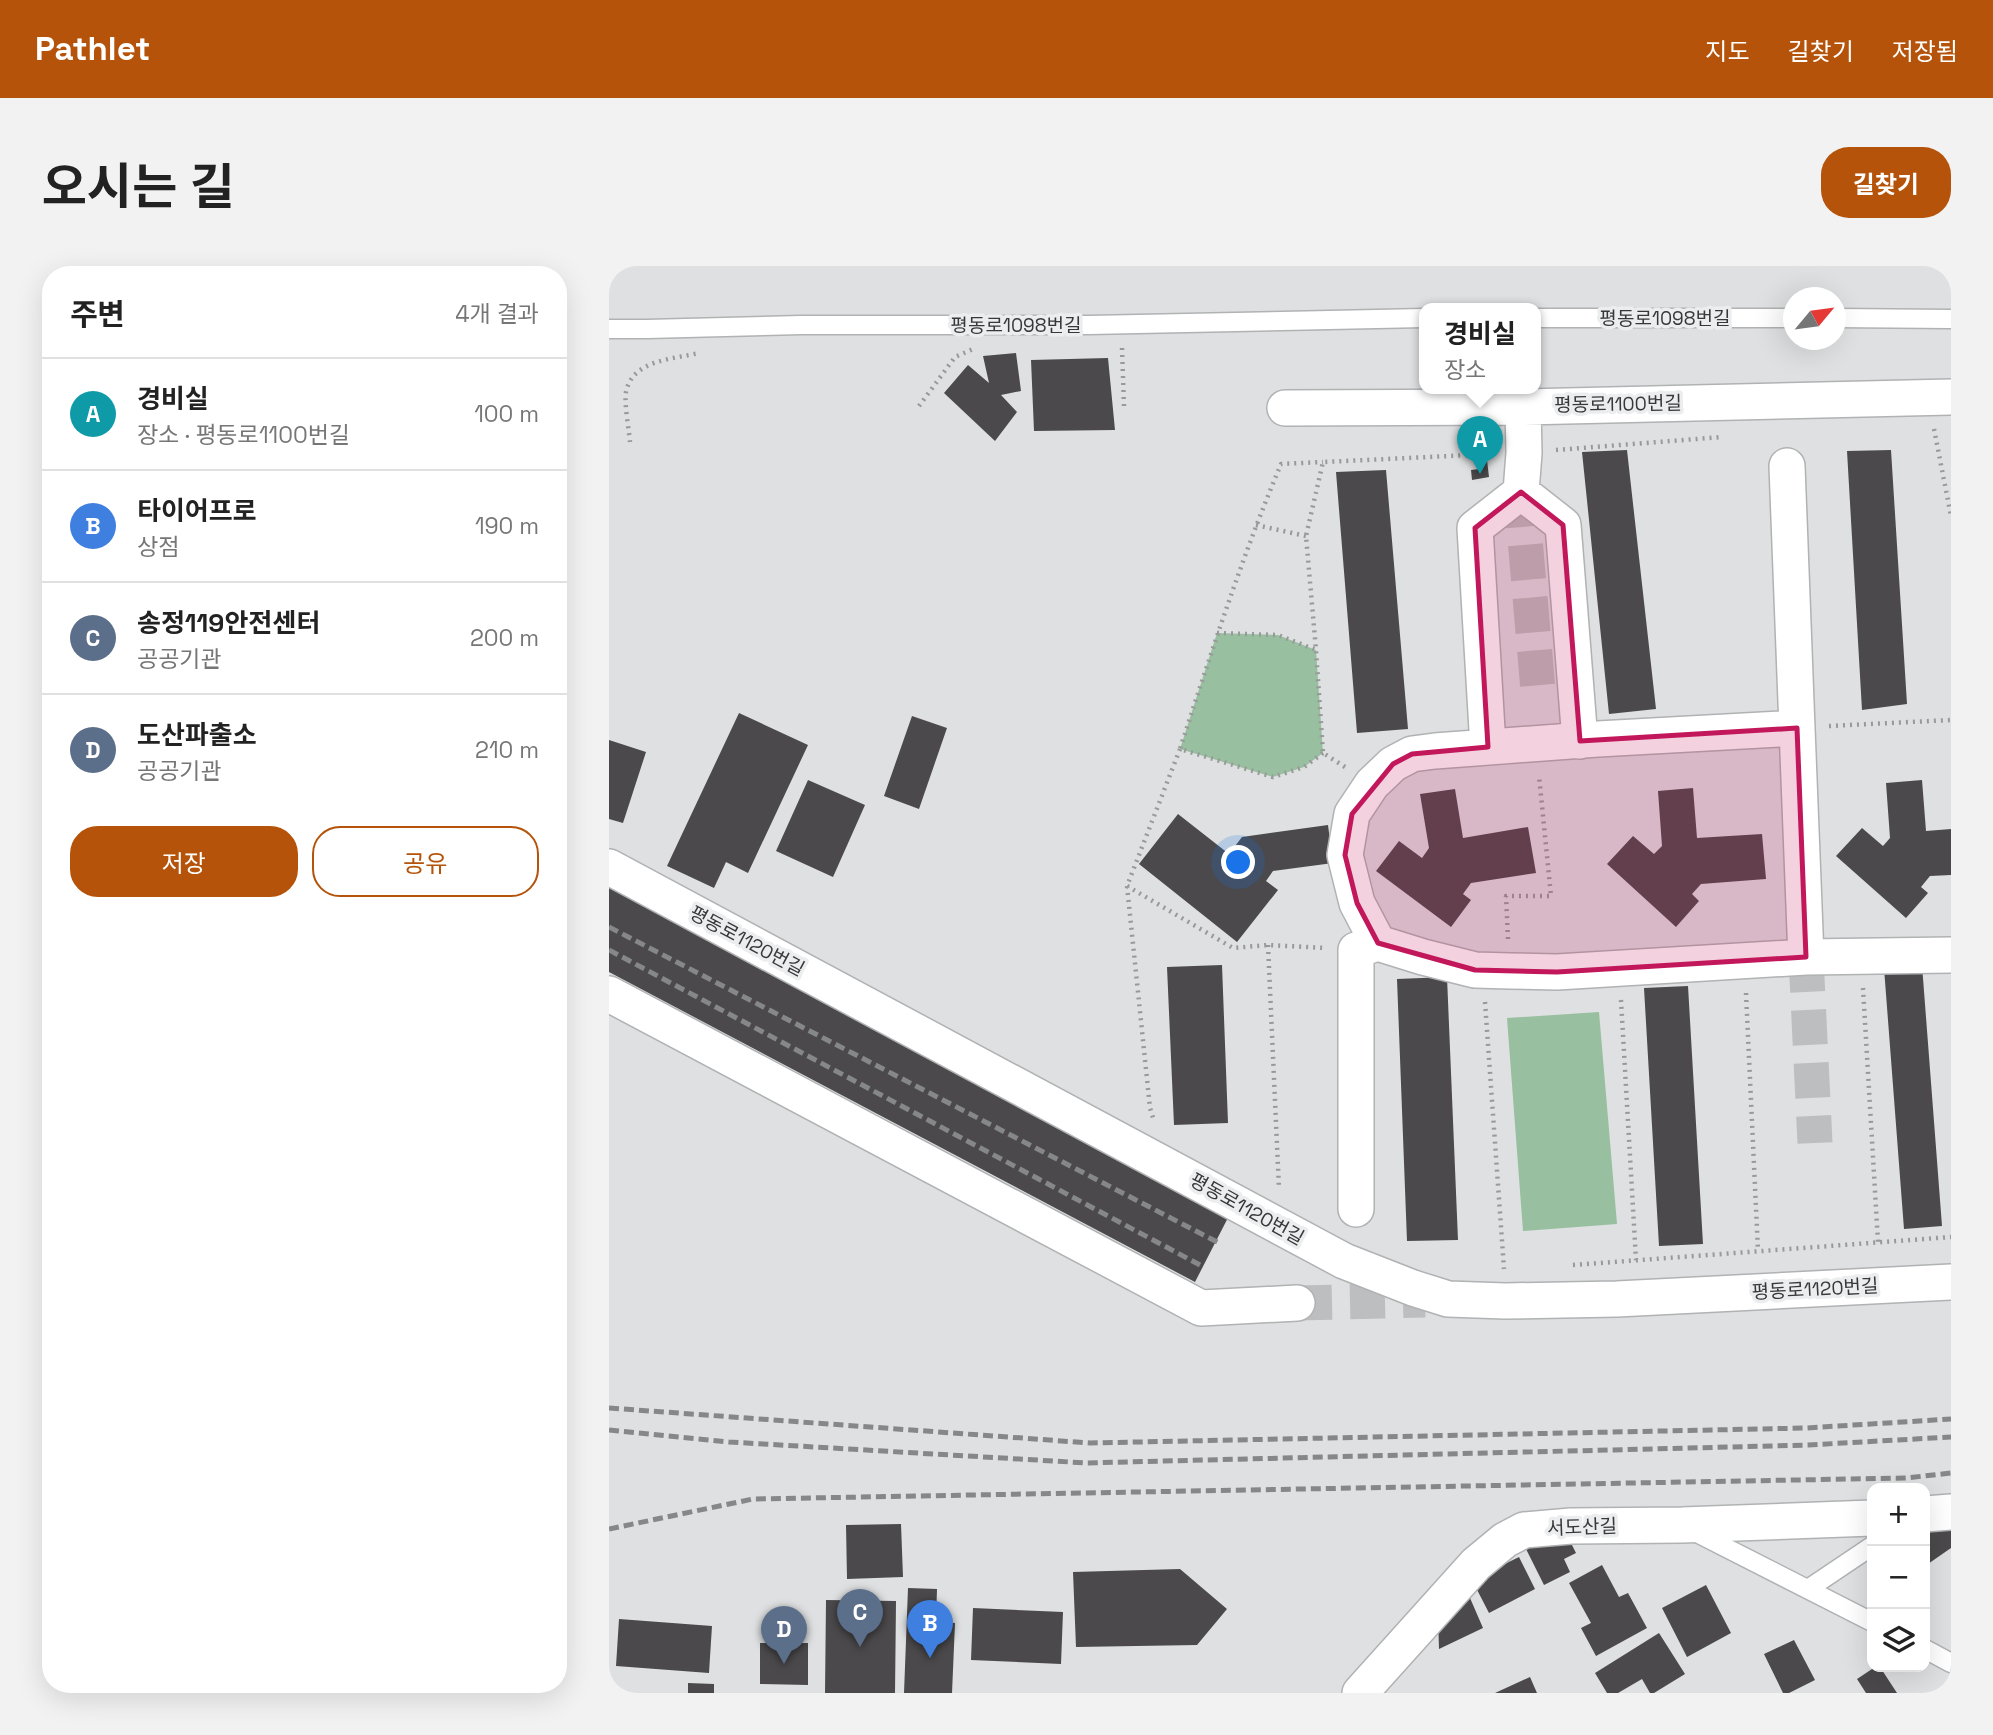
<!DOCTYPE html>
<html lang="ko">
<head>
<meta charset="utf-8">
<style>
  body { margin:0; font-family:"Space Grotesk","Noto Sans KR",sans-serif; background:#f2f2f2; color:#222 }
  .controls { position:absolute; right:21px; bottom:21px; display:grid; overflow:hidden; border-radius:14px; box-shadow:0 7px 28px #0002 }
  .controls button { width:63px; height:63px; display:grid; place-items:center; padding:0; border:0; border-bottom:2px solid #e0e0e0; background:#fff; color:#222; font:35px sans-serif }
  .compass { position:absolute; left:1174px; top:21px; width:63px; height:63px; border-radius:50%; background:#fff; box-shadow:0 7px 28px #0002; rotate:61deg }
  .you { position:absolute; left:630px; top:597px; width:24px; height:24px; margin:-18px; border:5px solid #fff; border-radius:50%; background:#1a73e8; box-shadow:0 0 0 10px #1a73e833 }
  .badge { display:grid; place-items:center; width:46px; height:46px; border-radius:50%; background:#b45309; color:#fff; font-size:23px; font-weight:700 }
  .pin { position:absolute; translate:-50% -58px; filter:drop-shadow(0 2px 4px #0008) }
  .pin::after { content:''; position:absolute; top:37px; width:24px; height:21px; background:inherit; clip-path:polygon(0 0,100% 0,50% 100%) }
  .popup { position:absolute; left:810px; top:37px; width:122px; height:91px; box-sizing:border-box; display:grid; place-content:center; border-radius:14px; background:#fff; filter:drop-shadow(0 2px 5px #0005); font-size:23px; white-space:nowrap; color:#767676 }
  .popup b { font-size:26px; color:#222 }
  .popup::after { content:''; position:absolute; left:50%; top:100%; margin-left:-14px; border:14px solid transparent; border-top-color:#fff }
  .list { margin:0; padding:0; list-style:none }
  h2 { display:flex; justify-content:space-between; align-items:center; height:91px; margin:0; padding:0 28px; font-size:30px }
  h2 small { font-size:23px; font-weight:400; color:#767676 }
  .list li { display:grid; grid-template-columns:46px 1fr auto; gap:21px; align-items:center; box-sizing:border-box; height:112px; padding:0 28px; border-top:2px solid #e0e0e0 }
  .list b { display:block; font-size:26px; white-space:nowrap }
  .list p { margin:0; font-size:23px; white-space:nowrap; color:#767676 }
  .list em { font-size:23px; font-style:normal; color:#767676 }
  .actions { display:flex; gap:14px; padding:21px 28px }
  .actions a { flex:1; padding:16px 0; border:2px solid #b45309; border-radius:28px; text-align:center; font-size:24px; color:#b45309 }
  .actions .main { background:#b45309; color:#fff }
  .icon { flex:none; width:38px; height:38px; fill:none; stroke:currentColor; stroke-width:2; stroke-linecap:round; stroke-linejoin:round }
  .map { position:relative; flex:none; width:1342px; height:1427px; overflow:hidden; border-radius:28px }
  header { display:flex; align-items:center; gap:42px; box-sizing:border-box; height:98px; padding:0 35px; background:#b45309; color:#fff }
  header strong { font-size:33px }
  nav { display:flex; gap:38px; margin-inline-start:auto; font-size:24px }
  .intro { display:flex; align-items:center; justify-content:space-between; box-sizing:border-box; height:168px; padding:0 42px }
  h1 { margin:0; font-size:49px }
  .button { padding:18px 32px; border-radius:28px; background:#b45309; color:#fff; font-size:24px; font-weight:700 }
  main { display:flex; gap:42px; padding:0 42px }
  aside { flex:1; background:#fff; border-radius:28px; box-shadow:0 7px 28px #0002 }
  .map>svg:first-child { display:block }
  .green { fill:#98bf9f }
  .building { fill:#4b494b }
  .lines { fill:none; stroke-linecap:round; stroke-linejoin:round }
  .street-tunnel { stroke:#bdbebf; stroke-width:35; stroke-dasharray:35 18; stroke-linecap:butt }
  .lane-casing { stroke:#b0b2b3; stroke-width:21 }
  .street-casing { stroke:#b0b2b3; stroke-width:38 }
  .path { stroke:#989a9a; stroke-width:4.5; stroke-dasharray:2 5; stroke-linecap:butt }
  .lane { stroke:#fff; stroke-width:18 }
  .street { stroke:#fff; stroke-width:35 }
  .rail { stroke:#868788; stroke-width:5; stroke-dasharray:10 5; stroke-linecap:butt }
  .marked { fill:#c2185b; fill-opacity:0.2; stroke:#c2185b; stroke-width:5; stroke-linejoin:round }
  .labels { text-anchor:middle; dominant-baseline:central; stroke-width:7; stroke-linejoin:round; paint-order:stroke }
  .street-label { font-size:19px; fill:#373838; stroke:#ebedee }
</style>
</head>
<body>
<header>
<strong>Pathlet</strong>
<nav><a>지도</a><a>길찾기</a><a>저장됨</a></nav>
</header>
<div class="intro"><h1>오시는 길</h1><a class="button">길찾기</a></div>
<main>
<aside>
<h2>주변<small>4개 결과</small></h2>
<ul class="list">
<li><span class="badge" style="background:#0f9aa8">A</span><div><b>경비실</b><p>장소 · 평동로1100번길</p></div><em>100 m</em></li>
<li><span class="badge" style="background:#3f7fe0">B</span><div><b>타이어프로</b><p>상점</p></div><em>190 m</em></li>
<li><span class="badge" style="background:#5c6f8a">C</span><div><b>송정119안전센터</b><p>공공기관</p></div><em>200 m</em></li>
<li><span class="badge" style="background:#5c6f8a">D</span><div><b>도산파출소</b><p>공공기관</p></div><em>210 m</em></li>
</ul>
<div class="actions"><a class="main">저장</a><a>공유</a></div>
</aside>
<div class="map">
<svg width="1342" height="1427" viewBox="0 0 1342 1427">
  <rect width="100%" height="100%" fill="#dee0e1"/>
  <path class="green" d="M608,367L669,369L707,384L714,487L695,501L664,511L571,483Z
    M990,746L1008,958L914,965L898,752Z"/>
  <path class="building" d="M407,87L412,125L392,129L408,146L386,175L335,127L359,99L380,117L374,90Z
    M499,92L506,164L425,165L422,94Z
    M1018,184L1047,443L1000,448L973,186Z
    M1282,184L1298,438L1253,444L1238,185Z
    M878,194L880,211L863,214L862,204L870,203L869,195Z
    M777,204L799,463L748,467L727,206Z
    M130,447L199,479L139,607L117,596L105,622L58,600Z
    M303,450L338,462L310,543L275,530Z
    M0,474L37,486L14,557L0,553Z
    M199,514L256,539L224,611L167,585Z
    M1313,514L1317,565L1342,563V609L1321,610L1312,621L1319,627L1297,652L1227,590L1253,562L1274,580L1281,572L1277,517Z
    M1084,522L1088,572L1153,568L1157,613L1092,618L1083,628L1090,635L1067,661L998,598L1024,570L1045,588L1053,580L1049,525Z
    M846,523L854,572L919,561L927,607L862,617L854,628L862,634L842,661L767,605L790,575L813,592L820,582L811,528Z
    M569,548L620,588L633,571L719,559L724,597L664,605L657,615L669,624L628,676L530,598Z
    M0,609L625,940L586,1016L0,706Z
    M613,699L619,857L565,859L558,701Z
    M1313,699L1333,960L1295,963L1275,702Z
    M838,711L849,974L798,975L788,713Z
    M1079,720L1094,978L1050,980L1035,722Z
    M1336,1254L1342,1264V1282L1316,1300V1267Z
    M292,1258L294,1311L238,1313L237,1259Z
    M934,1275L962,1277L967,1287L955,1293L961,1306L935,1319L917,1283Z
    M910,1291L926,1323L880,1347L863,1314Z
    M993,1299L1010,1331L1019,1327L1038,1362L987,1390L972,1362L982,1357L960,1317Z
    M571,1303L618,1343L588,1379L467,1381L464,1306Z
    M1097,1319L1122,1367L1078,1391L1053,1342Z
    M299,1322L328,1323L327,1356L346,1357L343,1427H295Z
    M858,1325L874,1362L830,1383L829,1351Z
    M217,1334L287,1335L286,1427H216Z
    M364,1342L454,1346L452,1398L362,1394Z
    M10,1353L103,1360L100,1407L7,1400Z
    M1050,1367L1076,1408L1045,1427H1041L1033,1413L1009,1427H998L986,1407Z
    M1185,1374L1206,1414L1180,1427H1174L1155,1388Z
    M151,1377H199V1419L151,1418Z
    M1266,1401H1271L1288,1427H1257L1248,1413Z
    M921,1411L928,1427H886Z
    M79,1417L105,1418V1427H79Z"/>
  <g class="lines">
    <path class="street-tunnel" d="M912,226L929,424
      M1197,691L1206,877
      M688,1037L816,1034"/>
    <defs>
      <path id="lane" d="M927,52H1184
        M1226,52L1342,53
        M0,63H38L192,59H480L815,52
        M1086,1266L1263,1356
        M1199,1323L1263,1280
        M1316,1383L1342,1397"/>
      <path id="street" d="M676,142L914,141L1342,131
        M1178,200L1188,462
        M912,226L954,259L971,475
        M879,481L866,262L912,226L915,187L914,141
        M0,601L735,995L804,1022L839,1033L896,1035L1008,1033L1342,1016
        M1197,691L1188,462L989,473L826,485L803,488L784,498L763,518L743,548L736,589L748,637L769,677L814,691L866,704L901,705L948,706L1197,691L1342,689
        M0,728L592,1042L688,1037
        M747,943V684L769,677
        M1316,1248L1342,1246
        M751,1427L867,1298L896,1274L915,1264L962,1260L1073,1259L1263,1252"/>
    </defs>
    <use href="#lane" class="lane-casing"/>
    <use href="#street" class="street-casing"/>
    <path class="path" d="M513,82L515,140
      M310,140L346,91L364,83
      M1325,163L1342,250
      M21,176C20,164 15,138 17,126C23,94 64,93 90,87
      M947,184L1113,171
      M647,259L697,270
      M608,367L669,369L707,384
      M1220,460L1342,454
      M571,483L518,620L624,682L659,679L717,682
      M714,487L695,501L664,511L571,483C602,387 633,291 672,198L714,196
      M736,501L714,487L707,384L697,270L714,196L882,188
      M518,620L541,842L545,855
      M899,673L897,630H942L930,510
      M659,679L670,923
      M1254,722L1269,976
      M1137,727L1149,985
      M1012,734L1027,994
      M876,736L895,1003
      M964,999L1342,971"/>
    <use href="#lane" class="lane"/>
    <use href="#street" class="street"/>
    <path class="rail" d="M0,661L612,978
      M0,684L591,999
      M0,1142L481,1177L1197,1162L1342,1153
      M0,1164L120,1176L478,1197L1199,1179L1342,1171
      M0,1263L144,1233L1297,1212L1342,1207"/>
  </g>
  <path class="marked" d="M912,226L954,259L971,475L1188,462L1197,691L948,706L866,704L769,677L748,637L736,589L743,548L784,498L803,488L879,481L866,262Z"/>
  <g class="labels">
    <g class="street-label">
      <text x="1056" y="52">평동로1098번길</text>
      <text x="407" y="59">평동로1098번길</text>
      <text transform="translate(1009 138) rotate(-1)">평동로1100번길</text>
      <text transform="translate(138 675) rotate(28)">평동로1120번길</text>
      <text transform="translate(638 943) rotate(29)">평동로1120번길</text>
      <text transform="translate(1206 1023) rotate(-3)">평동로1120번길</text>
      <text transform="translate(973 1261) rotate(-2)">서도산길</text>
    </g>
  </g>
</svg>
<div class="controls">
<button>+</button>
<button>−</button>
<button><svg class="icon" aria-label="layers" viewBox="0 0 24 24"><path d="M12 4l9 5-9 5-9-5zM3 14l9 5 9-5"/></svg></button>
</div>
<svg class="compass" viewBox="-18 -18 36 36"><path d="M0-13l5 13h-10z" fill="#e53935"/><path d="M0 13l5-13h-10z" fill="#767676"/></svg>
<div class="you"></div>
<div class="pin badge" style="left:871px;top:208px;background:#0f9aa8">A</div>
<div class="popup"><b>경비실</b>장소</div>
<div class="pin badge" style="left:321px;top:1392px;background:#3f7fe0">B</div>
<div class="pin badge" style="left:251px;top:1381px;background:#5c6f8a">C</div>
<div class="pin badge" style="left:175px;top:1398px;background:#5c6f8a">D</div>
</div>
</main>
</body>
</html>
